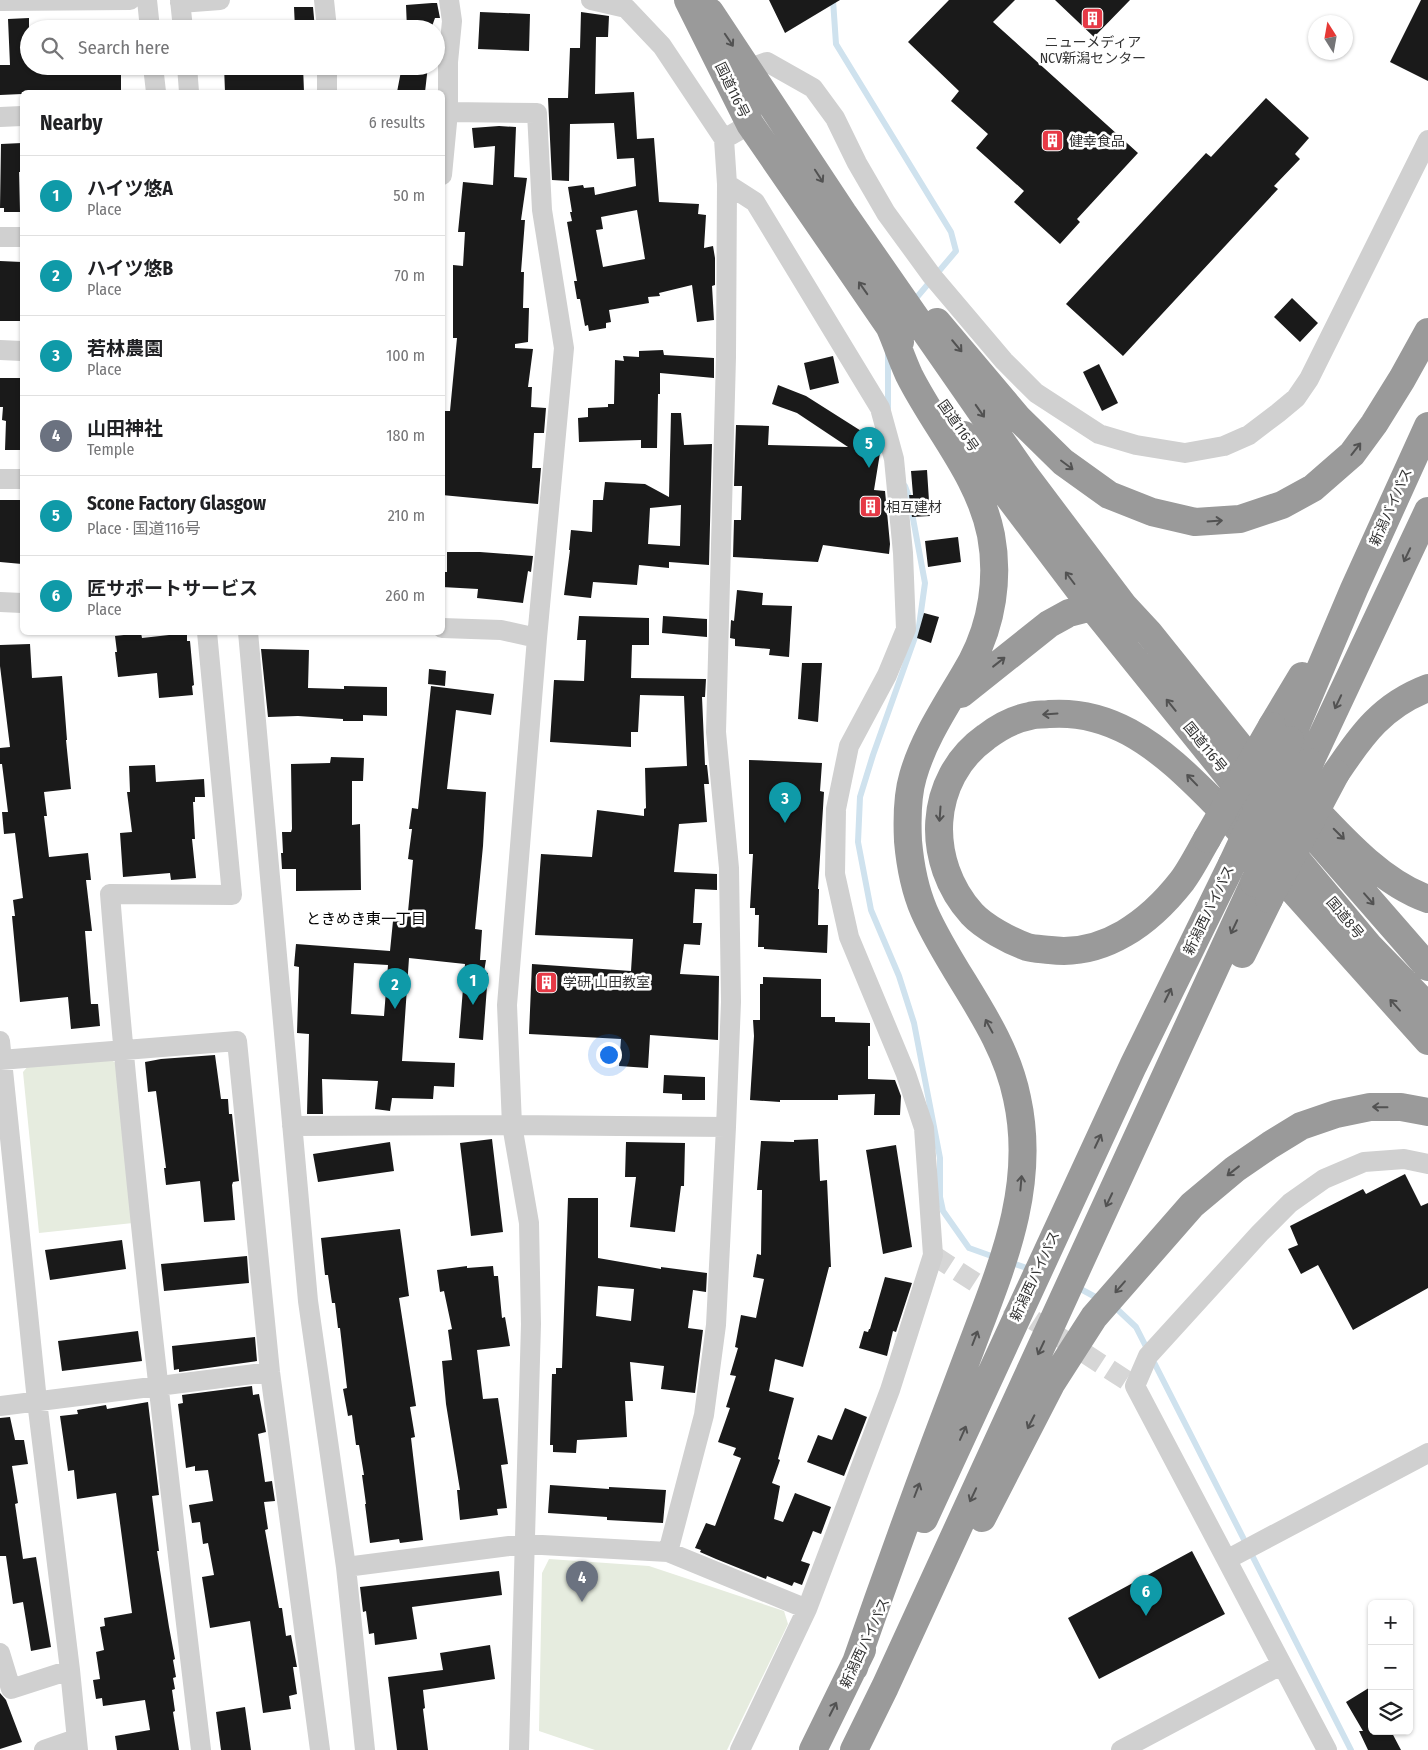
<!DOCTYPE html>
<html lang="en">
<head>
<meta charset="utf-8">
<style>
  body { margin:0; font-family:"Fira Sans Condensed","Noto Sans JP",sans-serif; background:#f6f6f6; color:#202124 }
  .controls { position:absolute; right:15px; bottom:15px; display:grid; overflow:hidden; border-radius:8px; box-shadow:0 1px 4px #0004 }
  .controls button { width:45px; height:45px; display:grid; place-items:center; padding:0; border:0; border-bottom:1px solid #e0e0e0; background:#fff; color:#202124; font:25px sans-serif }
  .compass { position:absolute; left:1308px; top:15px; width:45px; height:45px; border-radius:50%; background:#fff; box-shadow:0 1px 4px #0004; rotate:349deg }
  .you { position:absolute; left:608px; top:1054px; width:18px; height:18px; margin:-12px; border:4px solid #fff; border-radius:50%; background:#1a73e8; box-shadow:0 0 0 8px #1a73e833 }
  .badge { display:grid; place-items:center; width:32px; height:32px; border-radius:50%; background:#0b8043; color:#fff; font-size:16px; font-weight:700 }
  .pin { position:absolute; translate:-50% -41px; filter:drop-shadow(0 1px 2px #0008) }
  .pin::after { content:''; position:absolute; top:26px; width:18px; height:15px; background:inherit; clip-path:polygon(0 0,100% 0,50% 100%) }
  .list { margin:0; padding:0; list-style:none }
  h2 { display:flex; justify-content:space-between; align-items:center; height:65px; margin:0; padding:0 20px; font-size:21px }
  h2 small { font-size:16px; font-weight:400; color:#757577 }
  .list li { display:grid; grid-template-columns:32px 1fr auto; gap:15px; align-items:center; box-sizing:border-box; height:80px; padding:0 20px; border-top:1px solid #e0e0e0 }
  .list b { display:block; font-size:19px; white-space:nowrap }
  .list p { margin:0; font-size:16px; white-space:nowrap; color:#757577 }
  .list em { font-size:16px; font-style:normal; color:#757577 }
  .icon { flex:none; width:28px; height:28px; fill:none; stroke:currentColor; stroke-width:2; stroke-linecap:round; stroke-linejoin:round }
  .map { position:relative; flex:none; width:1428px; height:1750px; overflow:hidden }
  .search { position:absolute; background:#fff; box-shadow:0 1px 4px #0004; left:20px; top:20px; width:425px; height:55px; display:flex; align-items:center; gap:12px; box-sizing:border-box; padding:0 18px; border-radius:28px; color:#757577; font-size:19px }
  .panel { position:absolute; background:#fff; box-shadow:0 1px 4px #0004; left:20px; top:90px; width:425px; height:545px; border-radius:8px }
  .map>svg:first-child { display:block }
  .green { fill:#e6ecdf }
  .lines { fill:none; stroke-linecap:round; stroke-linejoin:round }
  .stream { stroke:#cfe2ee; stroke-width:6 }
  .building { fill:#1a1a1a; fill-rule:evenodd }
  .minor-tunnel { stroke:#d6d6d6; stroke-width:20; stroke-dasharray:20 10; stroke-linecap:butt }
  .minor { stroke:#d0d0d0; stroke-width:20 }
  .highway { stroke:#9a9a9a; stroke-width:28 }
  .highway-bridge { stroke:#9a9a9a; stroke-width:28 }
  .oneway { stroke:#525252 }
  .labels { text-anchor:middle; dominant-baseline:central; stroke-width:5; stroke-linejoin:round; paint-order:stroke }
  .poi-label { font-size:14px; fill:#333; stroke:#fff; text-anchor:start }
  .street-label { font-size:14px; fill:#333; stroke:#fff }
  .neighbourhood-label { font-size:15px; fill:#000; stroke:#fff }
</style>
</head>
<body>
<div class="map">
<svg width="1428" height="1750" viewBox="0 0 1428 1750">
  <rect width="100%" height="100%" fill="#fff"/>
  <path class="green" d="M109,1058L117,1064L133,1223L39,1233L23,1072L29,1065Z
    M549,1559L649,1566L784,1611L788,1624L727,1750H595L539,1731L542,1573Z"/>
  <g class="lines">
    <path class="stream" d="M833,0L836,44L951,232L956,251L912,303
      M888,352V409
      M905,486L909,497L925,583L919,626L873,755L860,797L858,842L871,910L899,976L914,1023L940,1158V1197L943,1211L969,1248L997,1258
      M1009,1262L1033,1270
      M1075,1286L1101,1300
      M1112,1306L1118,1310L1136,1327L1351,1750"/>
  </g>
  <path class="building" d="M769,0H840L785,33Z
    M949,0H1015L993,22L1138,153L1077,219L1080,222L1060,244L1014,202L1024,191L976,148L988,134L951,101L959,91L908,42Z
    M1055,0H1130L1094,37Z
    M1421,0H1428V81L1390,62Z
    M432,3H437L440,18H435L431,29H407L406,5Z
    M294,7H313L315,29H295Z
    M480,12L530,14L529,51L478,49Z
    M581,12L609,16L608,37H596L595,94L634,92L637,139L654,138L659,202L699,204L698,214L706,215L704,248L713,246L715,258V285L712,286L714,320L697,322L692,285L659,293L660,296L648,297L649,303L609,310L611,322L606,323V328L589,331L588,325L585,326L580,299H577L574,281H577L567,222L572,221L570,212H572L568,187L583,185L584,188L594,187L595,195L636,186L634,158L617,159L614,123L570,124L569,181L552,180L548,98H568L570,48H580ZM637,210L645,259L603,267L596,230L603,229L601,217Z
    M29,18V66H121V90L22,92V94L0,95V65H10L8,19Z
    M224,66H303L304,92H225Z
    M402,66H428L425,92H397Z
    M1266,98L1309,138L1295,154L1300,159L1274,186L1278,189L1123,356L1066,304L1206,153L1211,157Z
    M499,126L516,127L514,177L527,178L521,220H525L521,272H524L523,308H529L528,342L515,344V348L533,349L528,387H532L531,407L546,408L544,433H534L532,468H541L538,504L442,495V411H450L457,338H453V265L463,266L465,232H458L463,182L493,185L495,146L474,148L472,128Z
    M22,143V172H19L20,212H4V208H0L1,144Z
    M0,261L22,262V317H21V321H0Z
    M1292,298L1318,323L1300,342L1274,317Z
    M663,350L664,355L714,358V378L660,373V394H658L657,448H641V440L579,442L578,418L588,417V408L608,407V404H614L615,360L624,361L623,356L639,357V351Z
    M833,356L839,383L810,390L804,363Z
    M1099,364L1118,403L1102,411L1083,372Z
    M0,378H22V450H5L6,421L2,420L3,407H0Z
    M778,385L806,396L877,441L880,453L874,490L885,491L890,544L889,554L823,545L818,562L733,557L734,520H741L742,486H734L736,425L769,426L768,445L848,447L797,413L772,404Z
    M671,413H681L684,445L712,444L709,565L669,562V568L639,565L637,585L593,582L591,598L564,595L570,550H569L571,530L592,532L593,500H603L605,482L645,484L669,497ZM681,505L680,546L648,544L650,508Z
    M927,470L930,516L912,517L909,495H913L911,471Z
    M0,500H22V564L0,562Z
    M958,537L961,562L928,567L925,541Z
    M447,552H480L533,556L531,572L528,571L523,603L477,598L478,589L442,587V572H447Z
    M737,590L763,593L762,605L792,606L789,657L769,655L770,649L735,646V639L730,638L731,620L734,621Z
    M924,613L939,617L931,643L917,638Z
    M579,616L649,618V645H632L631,678L706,679L705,697H702L705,765H707L709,784H704L707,822L679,824L674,872L717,874V890L695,889L693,923H702L700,945L684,944L680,974L719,976L718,1040L650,1035L648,1068L619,1066L621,1039L529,1034L532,964L631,971L633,939L535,935L541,854L592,857L597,810L644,816V809L646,808L645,768L687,766L684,696L640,695L638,732H631V747L550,742L554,680L584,681L586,640H577Z
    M663,616L707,619V637L662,633Z
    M141,633L142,638L187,633V641H190L194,685L192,686L193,695L159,698L157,673L118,677L115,652H117L115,636Z
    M30,644L32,678L62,676L67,740H66L71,789L44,792L47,816H44L49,857L88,853L91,880H86L92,931H85L91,1004H98L100,1026L71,1029L68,997L20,1002L12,916H15L13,900L23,898L15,833L4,834L2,812H8L2,764H0V748L10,747L0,666V645Z
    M261,649L309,650L308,688L344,689V686L387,687V716L363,715V721H343V719L298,716L268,717Z
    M802,663H822L818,722L798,719Z
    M429,669L446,671L445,686L428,684Z
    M431,686L494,694L491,715L456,710L447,789L486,792L483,846L475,929L482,930L480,960H486L484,972L488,973L483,1040L459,1038L465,964L409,958L402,1061L455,1063L454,1087L434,1086L433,1099L392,1098L390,1111L375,1109L378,1081L322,1079L323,1114H307L309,1034L297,1033L299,967L294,966L296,944L390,951L393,921L407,922L413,860L408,859L412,829H409L412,808L418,809ZM354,963L388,965L384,1016L351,1014Z
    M331,757L364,758L363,781H352V825L360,824L361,890L296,891V869H282L281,853H283L282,832H291L292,829L291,764L330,763Z
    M749,760L822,763L820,791L824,792L818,889H819L818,925H828L827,953L764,949V947H758L759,915H755V908H750L753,854H749Z
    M155,765L156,782L204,779L205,797H195V802H193L195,839H192L196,878L171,880L170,873L123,877L120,833L132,832L127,792H130L129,766Z
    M763,977L821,979V1017H835V1022L870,1023V1046H868V1079L895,1080L901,1096L900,1115H874L875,1094L838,1095V1100H780V1102L750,1100L754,1036L753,1020H760V984H763Z
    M215,1055L221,1099H228L229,1114H232L239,1181L233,1182L232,1185L235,1220L204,1222L200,1181L166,1185L164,1168H166L156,1091L148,1092L145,1062L161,1059Z
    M664,1075L705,1077V1100H682V1094L663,1093Z
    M492,1139L503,1232L471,1236L460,1143Z
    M818,1139L820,1181L827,1180L831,1267H829L803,1367L775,1359L769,1391L794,1398L778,1459L780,1460L772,1483L780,1486L774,1519L783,1522L795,1493L831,1507L821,1534L813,1531L801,1561L810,1564L802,1585L794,1582L792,1586L767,1576L766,1579L716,1559L700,1552L701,1550L695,1548L706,1523L715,1526L741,1458L733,1455L736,1448L718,1442L730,1408L726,1407L736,1376L730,1375L738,1348L735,1347L741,1315L756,1318L764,1279L753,1277L757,1254L761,1255L762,1190H757L761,1141L794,1142V1140Z
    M390,1142L394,1171L318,1182L313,1154Z
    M626,1142L685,1143L684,1186H681L675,1232L630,1227L636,1177H625Z
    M896,1145L912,1247L883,1254L866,1150Z
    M1405,1174L1421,1206L1428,1203V1288L1353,1330L1318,1265L1301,1274L1288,1249L1298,1245L1290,1226L1363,1189L1366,1194Z
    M568,1198H598V1258L661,1269V1267L707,1273L706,1292L693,1290L688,1328L703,1330L695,1393L661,1389L664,1366L630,1362L633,1401H625L627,1437L577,1440L576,1453L553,1452V1445H550L552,1374H556V1368H562ZM598,1286L634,1289L631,1321L596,1316Z
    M400,1229L409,1296L399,1298L416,1406L410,1407L415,1437L411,1438L423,1540L400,1543L399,1539L370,1543L365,1504H366L362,1475H364L359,1445H356L352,1415L348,1416L343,1389L347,1388L340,1328H338L335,1303H332L328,1275H325L321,1238Z
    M122,1240L126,1269L50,1280L45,1250Z
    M247,1256L249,1283L164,1291L161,1264Z
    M467,1266V1268L493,1266L494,1276H498L502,1318L505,1317L510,1346L477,1350L483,1399L498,1398L508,1464L501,1465L507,1508L497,1509L498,1515L460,1520L457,1490H460L446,1404L442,1361L452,1360L448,1330L452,1329L444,1291L440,1292L437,1270Z
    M885,1277L912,1283L896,1332L893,1331L887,1356L859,1348L864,1331L868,1332L869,1329H870Z
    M138,1331L142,1361L62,1371L58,1341Z
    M255,1337L257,1361L179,1372V1369L174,1370L172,1346Z
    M252,1386L253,1395L259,1394L266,1432L258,1434L265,1482L272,1481L275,1501L264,1502L268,1529L265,1530L279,1608H282L286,1636L291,1635L297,1667H293L297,1694L289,1696L291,1709L263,1713L250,1621L210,1628L202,1577L214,1575L208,1543L203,1544L200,1522L192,1523L189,1505L213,1501L208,1470L195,1471V1466L186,1468L178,1404L183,1403L182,1395Z
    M148,1402L159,1495L152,1496L159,1551H157L169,1627L175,1659L173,1660L176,1677L173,1678L175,1689L172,1690L175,1711L173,1712L179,1750H117L115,1736L150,1730L145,1700L103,1706L102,1698L96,1699L93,1680L100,1679L96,1652L104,1650L100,1627L105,1626L104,1618L132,1613L116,1493L77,1499L74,1470L68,1471L60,1416L78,1414L77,1410L106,1405L107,1409Z
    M845,1408L867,1417L844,1476L807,1462L818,1435L832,1440Z
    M10,1417L15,1440H24L28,1464L12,1466L18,1503L15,1504L23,1559L36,1557L51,1647L31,1651L23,1602L13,1604L6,1556H0V1418Z
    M550,1485L609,1489V1487L666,1490L663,1523L607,1520V1517L548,1513Z
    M1192,1551L1225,1614L1099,1679L1068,1618Z
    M499,1571L502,1595L412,1607L417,1639L375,1645L374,1633L369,1634L366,1611L363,1612L360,1587Z
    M490,1645L495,1679L423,1690L425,1708L423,1709L428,1750H397L388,1677L443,1670L440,1653Z
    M1372,1686V1731H1391L1401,1750H1368L1359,1731H1363L1346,1702Z
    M0,1693L6,1700L22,1742L0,1749Z
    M245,1707L251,1750H221L216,1712Z"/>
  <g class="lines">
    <path class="minor-tunnel" d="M933,1255L1135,1386"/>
    <path class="minor" d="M147,0L150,29
      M180,0L183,29
      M324,0L327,29
      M591,0L626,8L662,46L724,139
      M0,1L130,0
      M180,3L220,0
      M153,66L156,92
      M187,66L189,92
      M327,66V92
      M748,69L767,62L813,88L835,118L857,163L886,213L932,276L1004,361L1036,393L1099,434L1136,445L1185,453L1224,446L1249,435L1278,413L1296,398L1309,379L1428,140
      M448,112L537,113L542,210L564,348L537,638L507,1005L512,1125L529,1223L531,1324L519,1750
      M0,117L22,116
      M442,175L448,112V62L452,21L449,0
      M727,184L755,202L880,408L894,459L903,553L906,629L887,675L849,746L836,809L835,874L849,937L906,1074L924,1128L933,1255L890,1390L807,1609L740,1750
      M0,237H22
      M0,350L22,351
      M0,479H22
      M0,602L22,603
      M442,628L501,630L537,638
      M248,632L308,1301L346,1567L365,1750
      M0,1041L37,1401L70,1670L78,1750
      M0,1060L237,1041L270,1372L320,1750
      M292,1126L512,1125L726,1127
      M0,1406L270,1372
      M668,1552L704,1415L716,1325L726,1127L731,1002L729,868L716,732L726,357L727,184L724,139L750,124
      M1228,1559L1428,1453
      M346,1567L524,1544L668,1552L807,1609
      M0,1653L11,1689L70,1670
      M44,1750L76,1739
      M201,1750C167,1465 133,1180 110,894L232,895L207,632
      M1121,1750L1281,1665
      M1327,1750L1135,1386L1148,1356L1260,1233L1290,1203L1324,1179L1364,1162L1404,1159L1428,1164"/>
    <path class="highway" d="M688,0L750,124L900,342
      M710,12L843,213L1025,475L1123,605L1149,633L1266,779
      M937,322L1018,418L1063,462L1109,495L1152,512L1195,522L1240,519L1282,505L1313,488L1352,454L1374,424L1402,379L1428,332
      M964,435L989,471L1092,607L1267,824L1369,946L1428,1007
      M961,694L1049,624L1069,613L1092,607L1107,606
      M1272,726L1302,676
      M1290,740L1354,589L1428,426
      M1310,762L1428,511
      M1336,773C1362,734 1383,705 1428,688
      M1306,800C1340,836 1380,882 1428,899
      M1291,810L1428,967
      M1207,839C1199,853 1191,869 1182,881C1150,922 1104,957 1050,950C1043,949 1034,949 1027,947C1010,941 984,927 972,914C925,862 927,779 986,737C999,727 1014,719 1030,716C1036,714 1043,715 1049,714C1077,712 1105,719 1129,732C1162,750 1188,776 1214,802L1428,1041
      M1242,954L1269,899
      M982,1518L1051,1384L1094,1317L1192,1205L1235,1169L1270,1145L1301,1126L1336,1114L1370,1107H1401L1428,1112
      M924,1519L1133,1066L1232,864
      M854,1668C880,1593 907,1518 935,1443C949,1405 964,1367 978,1329C1007,1253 1035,1180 1017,1098C1003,1028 952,975 924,911C915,890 910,864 908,841C907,820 907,796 913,776C925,734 951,699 972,661C992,623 999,578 991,535C979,475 936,429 909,375C902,360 897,344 890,328
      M813,1750L862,1650
      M854,1750L885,1687L1254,883"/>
    <path class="highway-bridge" d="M1207,839L1272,726
      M1232,864L1290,740
      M1254,883L1310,762
      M1269,899L1336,773"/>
  </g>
  <defs><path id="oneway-shaft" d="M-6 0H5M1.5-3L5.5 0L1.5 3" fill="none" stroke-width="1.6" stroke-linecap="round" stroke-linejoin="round" transform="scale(1.25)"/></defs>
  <g class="oneway">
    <use href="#oneway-shaft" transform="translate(729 40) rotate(56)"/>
    <use href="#oneway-shaft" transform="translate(819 176) rotate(57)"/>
    <use href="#oneway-shaft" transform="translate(863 288) rotate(-125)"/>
    <use href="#oneway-shaft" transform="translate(957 346) rotate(50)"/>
    <use href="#oneway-shaft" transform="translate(980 411) rotate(55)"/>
    <use href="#oneway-shaft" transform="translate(1356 449) rotate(-52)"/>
    <use href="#oneway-shaft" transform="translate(1067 465) rotate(37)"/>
    <use href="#oneway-shaft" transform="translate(1215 521) rotate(-4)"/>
    <use href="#oneway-shaft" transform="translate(1407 555) rotate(115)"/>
    <use href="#oneway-shaft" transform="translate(1070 578) rotate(-127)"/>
    <use href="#oneway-shaft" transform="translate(999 662) rotate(-38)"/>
    <use href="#oneway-shaft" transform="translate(1338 702) rotate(115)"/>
    <use href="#oneway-shaft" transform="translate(1171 705) rotate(-129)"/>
    <use href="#oneway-shaft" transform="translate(1050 714) rotate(176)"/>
    <use href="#oneway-shaft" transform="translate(1192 780) rotate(-134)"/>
    <use href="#oneway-shaft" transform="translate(940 814) rotate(94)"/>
    <use href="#oneway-shaft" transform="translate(1339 834) rotate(45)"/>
    <use href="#oneway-shaft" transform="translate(1369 899) rotate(49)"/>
    <use href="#oneway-shaft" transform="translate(1234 927) rotate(115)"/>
    <use href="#oneway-shaft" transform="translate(1168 995) rotate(-64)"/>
    <use href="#oneway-shaft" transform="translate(1395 1005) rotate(-132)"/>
    <use href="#oneway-shaft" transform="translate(989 1026) rotate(-118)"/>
    <use href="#oneway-shaft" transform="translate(1380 1107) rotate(-179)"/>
    <use href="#oneway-shaft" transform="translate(1098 1141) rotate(-65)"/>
    <use href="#oneway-shaft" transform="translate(1233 1171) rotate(142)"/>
    <use href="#oneway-shaft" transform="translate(1021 1183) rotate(-85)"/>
    <use href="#oneway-shaft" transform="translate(1109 1200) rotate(115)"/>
    <use href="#oneway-shaft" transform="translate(1120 1287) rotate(131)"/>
    <use href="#oneway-shaft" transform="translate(975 1338) rotate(-69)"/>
    <use href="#oneway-shaft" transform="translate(1041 1348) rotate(115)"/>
    <use href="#oneway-shaft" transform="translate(1031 1422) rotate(117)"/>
    <use href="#oneway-shaft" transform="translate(963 1433) rotate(-66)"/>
    <use href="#oneway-shaft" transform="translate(917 1490) rotate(-69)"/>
    <use href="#oneway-shaft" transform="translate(973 1495) rotate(115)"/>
    <use href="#oneway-shaft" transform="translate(833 1709) rotate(-63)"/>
  </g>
  <defs>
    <symbol id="building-square" viewBox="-11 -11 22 22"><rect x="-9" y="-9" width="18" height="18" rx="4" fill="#e63946" stroke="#fff"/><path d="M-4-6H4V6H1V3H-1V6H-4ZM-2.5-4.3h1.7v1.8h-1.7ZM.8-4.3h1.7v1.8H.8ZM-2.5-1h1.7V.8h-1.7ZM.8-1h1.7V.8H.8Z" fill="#fff"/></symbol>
  </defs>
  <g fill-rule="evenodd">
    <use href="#building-square" x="1080" y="6" width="25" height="25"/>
    <use href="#building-square" x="1040" y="128" width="25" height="25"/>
    <use href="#building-square" x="858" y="494" width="25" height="25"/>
    <use href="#building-square" x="534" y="970" width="25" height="25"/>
  </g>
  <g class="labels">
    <g class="poi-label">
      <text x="1093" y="42" text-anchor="middle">ニューメディア<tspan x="1093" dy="16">NCV新潟センター</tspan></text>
      <text x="1069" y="141">健幸食品</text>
      <text x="886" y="507">相互建材</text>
      <text x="563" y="982">学研 山田教室</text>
    </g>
    <g class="street-label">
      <text transform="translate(732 90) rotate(64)">国道116号</text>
      <text transform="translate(958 426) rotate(55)">国道116号</text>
      <text transform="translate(1391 507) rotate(-66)">新潟バイパス</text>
      <text transform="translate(1205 747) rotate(51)">国道116号</text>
      <text transform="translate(1209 910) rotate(-64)">新潟西バイパス</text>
      <text transform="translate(1345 918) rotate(50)">国道8号</text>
      <text transform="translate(1035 1276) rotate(-65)">新潟西バイパス</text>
      <text transform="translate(865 1643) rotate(-65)">新潟西バイパス</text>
    </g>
    <g class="neighbourhood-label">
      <text x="366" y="919">ときめき東一丁目</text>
    </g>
  </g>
</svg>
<div class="controls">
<button>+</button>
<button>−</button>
<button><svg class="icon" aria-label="layers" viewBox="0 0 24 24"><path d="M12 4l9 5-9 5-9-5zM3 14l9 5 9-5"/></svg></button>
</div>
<svg class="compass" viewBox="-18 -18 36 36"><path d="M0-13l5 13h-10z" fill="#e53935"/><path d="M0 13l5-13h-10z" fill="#757577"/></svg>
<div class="you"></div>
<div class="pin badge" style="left:473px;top:1005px;background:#0f9aa8">1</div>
<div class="pin badge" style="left:395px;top:1009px;background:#0f9aa8">2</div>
<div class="pin badge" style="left:785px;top:823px;background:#0f9aa8">3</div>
<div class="pin badge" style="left:582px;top:1602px;background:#6b7280">4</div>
<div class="pin badge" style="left:869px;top:468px;background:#0f9aa8">5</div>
<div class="pin badge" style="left:1146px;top:1616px;background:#0f9aa8">6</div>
<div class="search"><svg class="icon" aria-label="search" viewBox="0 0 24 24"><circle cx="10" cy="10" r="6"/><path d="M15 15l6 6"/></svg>Search here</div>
<section class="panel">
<h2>Nearby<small>6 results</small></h2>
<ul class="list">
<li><span class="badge" style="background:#0f9aa8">1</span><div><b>ハイツ悠A</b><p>Place</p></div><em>50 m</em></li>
<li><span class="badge" style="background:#0f9aa8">2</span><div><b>ハイツ悠B</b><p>Place</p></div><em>70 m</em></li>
<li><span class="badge" style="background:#0f9aa8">3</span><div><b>若林農園</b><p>Place</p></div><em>100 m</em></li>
<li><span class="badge" style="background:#6b7280">4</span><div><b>山田神社</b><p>Temple</p></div><em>180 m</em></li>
<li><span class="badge" style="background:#0f9aa8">5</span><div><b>Scone Factory Glasgow</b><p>Place · 国道116号</p></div><em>210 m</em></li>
<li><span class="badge" style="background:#0f9aa8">6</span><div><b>匠サポートサービス</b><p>Place</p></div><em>260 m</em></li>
</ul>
</section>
</div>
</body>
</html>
